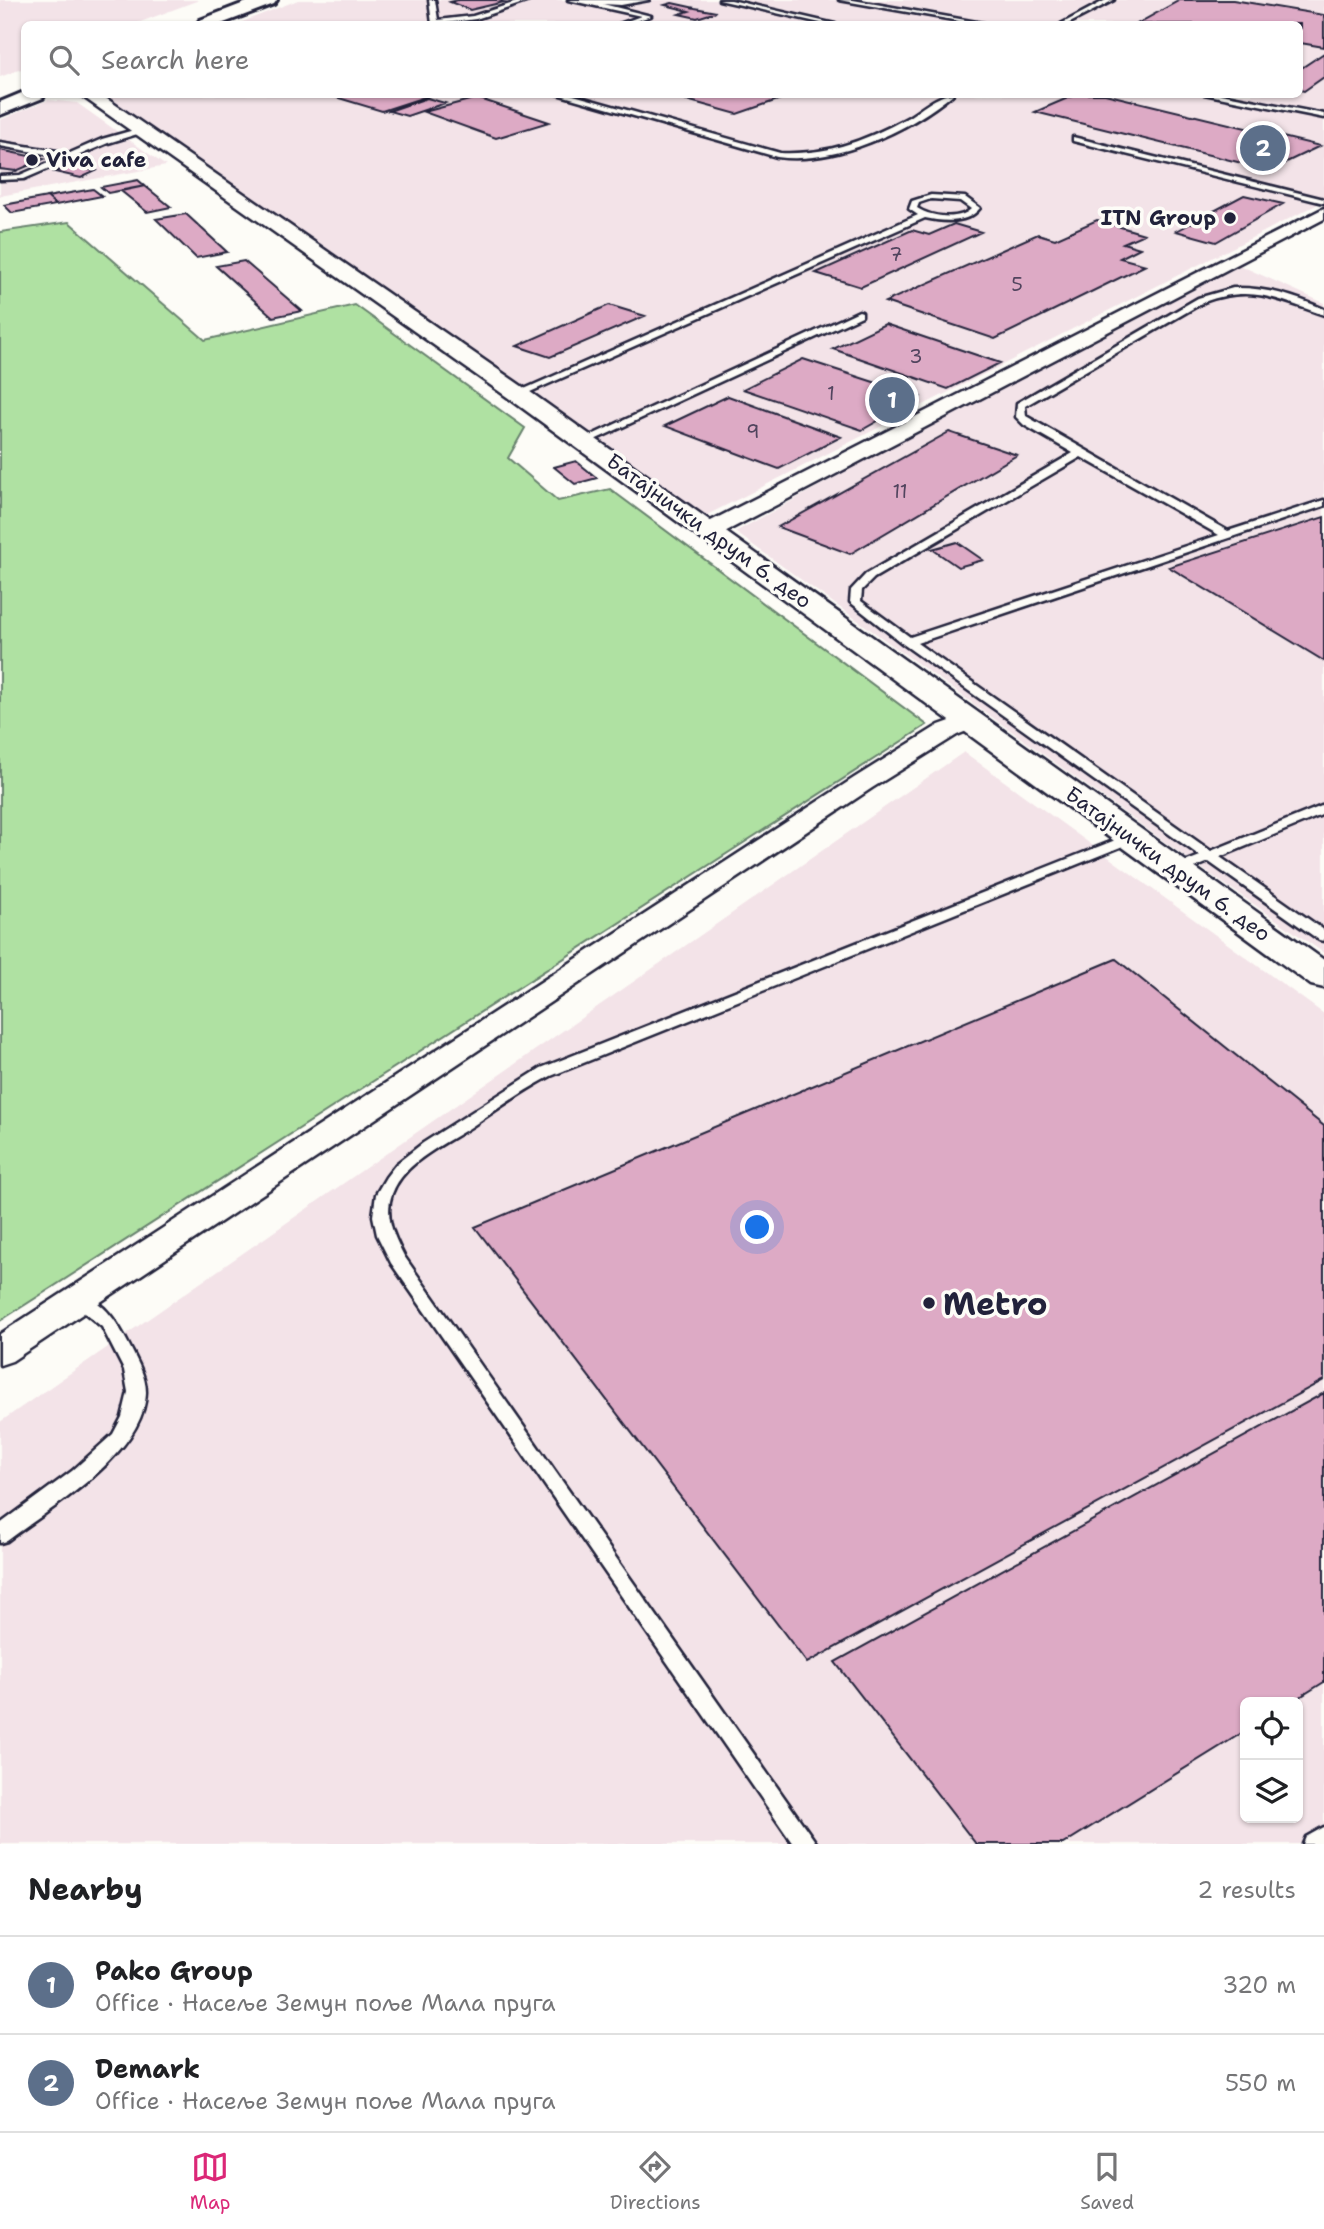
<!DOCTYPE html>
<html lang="en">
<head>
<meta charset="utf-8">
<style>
  body { margin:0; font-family:"Shantell Sans",sans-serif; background:#f6f6f6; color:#202124 }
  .controls { position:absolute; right:21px; bottom:21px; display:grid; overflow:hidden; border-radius:10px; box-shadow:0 2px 5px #0004 }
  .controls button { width:63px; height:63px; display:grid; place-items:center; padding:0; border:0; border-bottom:2px solid #e0e0e0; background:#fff; color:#202124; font:35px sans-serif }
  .you { position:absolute; left:758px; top:1228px; width:24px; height:24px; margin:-18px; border:5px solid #fff; border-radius:50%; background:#1a73e8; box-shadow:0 0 0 10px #1a73e833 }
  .badge { display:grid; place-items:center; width:46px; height:46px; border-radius:50%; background:#db2777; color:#fff; font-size:23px; font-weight:700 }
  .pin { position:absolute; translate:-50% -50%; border:4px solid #fff; box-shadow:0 2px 7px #0006 }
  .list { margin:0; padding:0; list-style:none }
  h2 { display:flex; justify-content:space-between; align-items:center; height:91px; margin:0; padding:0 28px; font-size:30px }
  h2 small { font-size:23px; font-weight:400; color:#757577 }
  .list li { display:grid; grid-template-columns:46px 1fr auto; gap:21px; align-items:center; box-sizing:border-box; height:98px; padding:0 28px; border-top:2px solid #e0e0e0 }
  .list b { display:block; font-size:26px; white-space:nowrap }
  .list p { margin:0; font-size:23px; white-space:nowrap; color:#757577 }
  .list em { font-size:23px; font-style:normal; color:#757577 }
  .icon { flex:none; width:38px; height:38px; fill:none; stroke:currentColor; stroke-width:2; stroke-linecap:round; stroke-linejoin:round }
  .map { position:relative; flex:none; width:1324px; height:1844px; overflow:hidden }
  .search { position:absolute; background:#fff; box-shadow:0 2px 5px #0004; left:21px; right:21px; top:21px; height:77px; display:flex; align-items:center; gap:18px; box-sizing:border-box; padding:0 24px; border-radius:10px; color:#757577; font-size:26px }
  .sheet { height:287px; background:#fff }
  nav { display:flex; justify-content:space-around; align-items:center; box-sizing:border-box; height:98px; border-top:2px solid #e0e0e0; background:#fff; font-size:19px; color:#757577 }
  nav a { display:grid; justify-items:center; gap:4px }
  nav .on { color:#db2777 }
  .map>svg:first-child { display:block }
  .built { fill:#f3e3e8; fill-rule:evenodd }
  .green { fill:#afe1a2; stroke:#68826e; stroke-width:2 }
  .building { fill:#ddaac5; stroke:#22223b; stroke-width:2 }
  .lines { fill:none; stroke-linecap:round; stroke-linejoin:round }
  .service-casing { stroke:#22223b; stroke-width:5 }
  .minor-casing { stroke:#22223b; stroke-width:5 }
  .tertiary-casing { stroke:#22223b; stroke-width:5 }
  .secondary-casing { stroke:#22223b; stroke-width:6 }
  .service { fill:#fdfcf7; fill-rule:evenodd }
  .minor { fill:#fdfcf7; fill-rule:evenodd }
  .tertiary { fill:#fdfcf7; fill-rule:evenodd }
  .secondary { fill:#fdfcf7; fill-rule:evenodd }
  .poi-dot { fill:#22223b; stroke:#fdfcf7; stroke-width:2.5 }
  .labels { text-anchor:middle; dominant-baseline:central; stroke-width:7; stroke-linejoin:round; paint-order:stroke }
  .far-number-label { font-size:19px; fill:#51445e }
  .far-poi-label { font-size:21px; font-weight:bold; fill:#22223b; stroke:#fdfcf7; text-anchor:start }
  .far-street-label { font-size:21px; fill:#22223b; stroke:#fdfcf7 }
  .near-poi-label { font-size:32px; font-weight:bold; fill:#22223b; stroke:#fdfcf7; text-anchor:start }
</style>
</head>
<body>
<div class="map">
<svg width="1324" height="1844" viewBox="0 0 1324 1844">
  <rect width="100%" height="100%" fill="#fdfcf7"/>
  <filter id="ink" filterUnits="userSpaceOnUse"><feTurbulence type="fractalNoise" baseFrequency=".0143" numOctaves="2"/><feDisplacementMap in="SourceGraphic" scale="14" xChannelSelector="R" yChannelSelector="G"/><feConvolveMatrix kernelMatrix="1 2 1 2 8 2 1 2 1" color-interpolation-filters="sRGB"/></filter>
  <g filter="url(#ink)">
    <path class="built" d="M0,0H199L135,24H24V68L0,77Z
      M298,0H1324V201L705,516L313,242L95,95L1300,94V24H237Z
      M48,100L77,103L166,166L0,196V120Z
      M1230,261L1324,303V953L1194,863L735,532Z
      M964,752L1324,1014V1844H0V1422ZM1245,1702H1298V1818H1245Z"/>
    <path class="green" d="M69,222L205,340L355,305L525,428L508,458L558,501L610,489L927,725L0,1321V232Z"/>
    <path class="building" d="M458,0H499L504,2L470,10L450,2Z
      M1180,0H1233L1324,15V47L1300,43V24H1137Z
      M672,3L695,8L716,12L697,18L679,14L689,11L665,5Z
      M1324,53V77L1304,91L1300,90V69Z
      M338,94H434L382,111L332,96Z
      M665,94H795L737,114Z
      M1077,94H1105L1320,146L1270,170L1035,112Z
      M427,98L445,103L407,116L389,111Z
      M477,98L549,122L496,138L424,112Z
      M0,150L44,159L16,171L0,169Z
      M70,166L96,171L81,178L55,172Z
      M138,180L145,186L108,193L101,187Z
      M145,186L171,207L147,212L121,191Z
      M93,189L102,196L56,205L47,197Z
      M1244,195L1283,204L1216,242L1176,231Z
      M47,197L56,205L12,213L4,205Z
      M186,214L227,252L196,258L156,219Z
      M1097,220L1144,234L1123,243L1140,248L1120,258L1146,265L995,339L885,302L1038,234L1055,239Z
      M954,224L981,232L861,287L816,273L912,230L929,235Z
      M244,261L302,311L273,317L216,266Z
      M609,305L645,316L550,357L517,346Z
      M885,324L1000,363L948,389L833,349Z
      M803,359L920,397L862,430L743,389Z
      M728,396L841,437L779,469L665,426Z
      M949,432L1017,455L850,554L778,527Z
      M576,461L597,478L575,484L554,467Z
      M1324,517V661L1169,567Z
      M957,542L983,560L958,567L932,549Z
      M1116,959L1324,1126V1380L807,1663L475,1227Z
      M1324,1393V1682L1292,1702H1245V1731L1063,1844H976L835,1662Z"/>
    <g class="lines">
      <defs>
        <path id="service" d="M429,0H435L438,20L473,16L523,0H532L476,19L438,24H432Z
          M568,0H649L621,5L603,4L651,16L627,24H619L641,16Z
          M719,0H731L835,24H825Z
          M839,0H853L988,24H976Z
          M1106,0H1114L1068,24H1061Z
          M557,94H570L780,153C828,155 864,141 905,119C920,111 937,94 953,94C909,131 835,165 777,157Z
          M1204,94H1221L1324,114V118Z
          M141,128H144V132L108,143L24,179L0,180V176L20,175L62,157L0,146V142L70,153L102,139Z
          M1073,137L1324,199V203L1073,141Z
          M931,195L965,197L980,208C968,224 943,222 925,218L521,396L513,394L918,215L909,209L912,201ZM931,199L960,201L971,209C959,221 931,217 917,208L919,203Z
          M1233,288C1265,287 1294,296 1324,309V315C1279,300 1252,284 1204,302L1025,406L1026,416L1228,531L1324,500V506L917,643L1211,851L1324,805V814L1220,857L1324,930V941L1319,940L1209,862L1182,873H1172L1170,870L1172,867L1200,856L903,644L850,602L851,590L866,574L1073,453L1024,425L1016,417L1017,403L1198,298ZM1081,457L1219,535L910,637L861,601L862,590L874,578Z
          M859,311L862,312V316L588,443L579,441Z
          M1133,833L1140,837L1138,840L551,1076C524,1090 499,1108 474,1125C447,1143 404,1161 392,1194C384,1216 394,1237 404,1256L817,1844H793L391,1263L377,1235L373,1216L376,1194L386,1177L396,1164L423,1143L541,1068Z
          M80,1294C105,1301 119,1325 130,1347C137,1361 146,1376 146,1392C145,1453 51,1508 7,1541L0,1543V1524L72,1471L113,1434L122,1417L128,1392L124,1370L102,1327L74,1304L71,1300L74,1296Z
          M1324,1827V1844H1303L1306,1837Z"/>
        <path id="minor" d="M1324,208V219L717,536H701L698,531L701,526Z
          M970,714L979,716L982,721L979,726L957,735L872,788L12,1361L0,1365V1334L854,778L939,725Z"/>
        <path id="tertiary" d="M79,94H100L526,389L1324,960V988L1311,985L510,399Z"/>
        <path id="secondary" d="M252,0H277L274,4L221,24H197L200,20Z
          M24,92V94H45L43,98L0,115V102Z"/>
      </defs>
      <use href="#service" class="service-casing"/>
      <use href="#minor" class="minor-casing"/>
      <use href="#tertiary" class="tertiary-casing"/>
      <use href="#secondary" class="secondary-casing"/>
      <use href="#service" class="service"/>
      <use href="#minor" class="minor"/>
      <use href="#tertiary" class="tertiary"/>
      <use href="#secondary" class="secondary"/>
    </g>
  </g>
  <g class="poi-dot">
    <circle cx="32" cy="160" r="7"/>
    <circle cx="1230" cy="218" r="7"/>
    <circle cx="929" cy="1303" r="7"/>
  </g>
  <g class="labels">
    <g class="far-number-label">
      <text x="896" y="254">7</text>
      <text x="1017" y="284">5</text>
      <text x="916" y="356">3</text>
      <text x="831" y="393">1</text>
      <text x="753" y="431">9</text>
      <text x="900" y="491">11</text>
    </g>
    <g class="far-poi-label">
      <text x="46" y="160">Viva cafe</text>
      <text x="1216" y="218" text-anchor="end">ITN Group</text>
    </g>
    <g class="far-street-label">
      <text transform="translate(709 531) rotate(36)">Батајнички друм 6. део</text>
      <text transform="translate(1168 864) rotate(36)">Батајнички друм 6. део</text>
    </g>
    <g class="near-poi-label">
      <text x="943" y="1303">Metro</text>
    </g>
  </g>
</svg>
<div class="controls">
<button><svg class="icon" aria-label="locate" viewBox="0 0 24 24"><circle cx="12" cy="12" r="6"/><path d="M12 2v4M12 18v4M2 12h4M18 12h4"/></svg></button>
<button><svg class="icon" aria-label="layers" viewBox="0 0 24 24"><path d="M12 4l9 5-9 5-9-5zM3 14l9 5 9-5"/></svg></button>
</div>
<div class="you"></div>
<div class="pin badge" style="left:892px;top:400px;background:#5c6f8a">1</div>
<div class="pin badge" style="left:1263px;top:148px;background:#5c6f8a">2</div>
<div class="search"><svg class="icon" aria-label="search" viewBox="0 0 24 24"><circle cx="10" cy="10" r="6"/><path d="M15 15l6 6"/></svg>Search here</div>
</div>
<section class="sheet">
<h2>Nearby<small>2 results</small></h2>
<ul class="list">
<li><span class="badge" style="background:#5c6f8a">1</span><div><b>Pako Group</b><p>Office · Насеље Земун поље Мала пруга</p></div><em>320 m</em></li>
<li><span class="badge" style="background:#5c6f8a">2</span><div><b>Demark</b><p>Office · Насеље Земун поље Мала пруга</p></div><em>550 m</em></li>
</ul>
</section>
<nav>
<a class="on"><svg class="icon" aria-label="map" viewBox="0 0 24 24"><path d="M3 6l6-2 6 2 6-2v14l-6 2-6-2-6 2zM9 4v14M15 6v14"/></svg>Map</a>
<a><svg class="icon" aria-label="directions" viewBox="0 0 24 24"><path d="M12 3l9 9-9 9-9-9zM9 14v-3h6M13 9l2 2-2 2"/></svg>Directions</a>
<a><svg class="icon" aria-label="saved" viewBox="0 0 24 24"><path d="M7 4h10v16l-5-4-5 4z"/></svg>Saved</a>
</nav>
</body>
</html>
